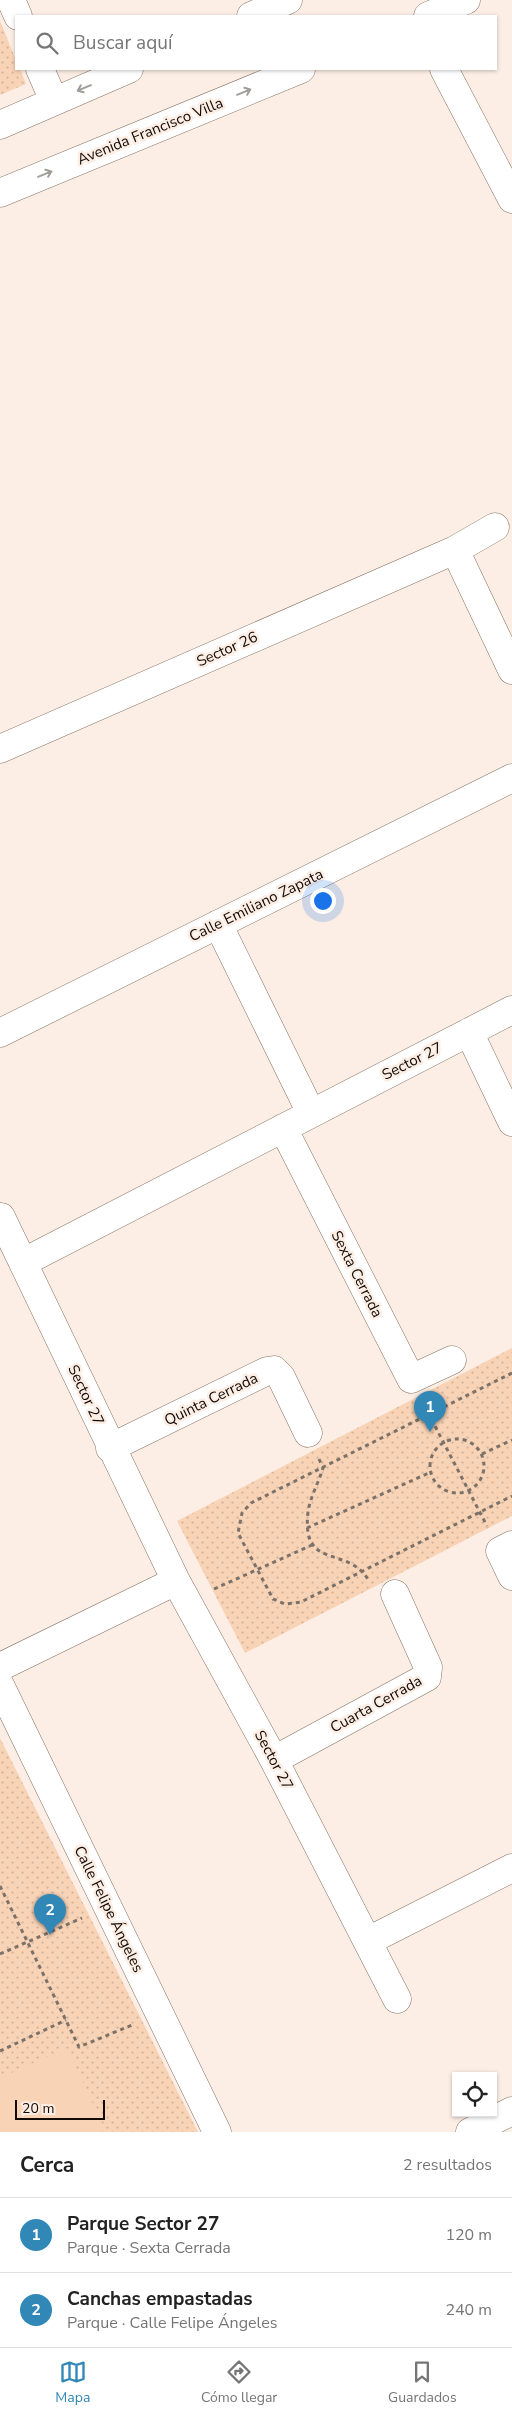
<!DOCTYPE html>
<html lang="es">
<head>
<meta charset="utf-8">
<style>
  body { margin:0; font-family:"Nunito Sans",sans-serif; background:#f2f2f2; color:#222 }
  .controls { position:absolute; right:15px; bottom:15px; display:grid; overflow:hidden; border-radius:0px; box-shadow:0 1px 4px #0004 }
  .controls button { width:45px; height:45px; display:grid; place-items:center; padding:0; border:0; border-bottom:1px solid #e0e0e0; background:#fff; color:#222; font:25px sans-serif }
  .scale { position:absolute; left:15px; bottom:12px; width:90px; box-sizing:border-box; padding-left:5px; border:2px solid #110a05; border-top:0; font-size:14px; line-height:18px; white-space:nowrap; color:#110a05; -webkit-text-stroke:4px #fceee4; paint-order:stroke }
  .you { position:absolute; left:322px; top:900px; width:18px; height:18px; margin:-12px; border:4px solid #fff; border-radius:50%; background:#1a73e8; box-shadow:0 0 0 8px #1a73e833 }
  .badge { display:grid; place-items:center; width:32px; height:32px; border-radius:50%; background:#3187b6; color:#fff; font-size:16px; font-weight:700 }
  .pin { position:absolute; translate:-50% -41px; filter:drop-shadow(0 1px 2px #0008) }
  .pin::after { content:''; position:absolute; top:26px; width:18px; height:15px; background:inherit; clip-path:polygon(0 0,100% 0,50% 100%) }
  .list { margin:0; padding:0; list-style:none }
  h2 { display:flex; justify-content:space-between; align-items:center; height:65px; margin:0; padding:0 20px; font-size:21px }
  h2 small { font-size:16px; font-weight:400; color:#767676 }
  .list li { display:grid; grid-template-columns:32px 1fr auto; gap:15px; align-items:center; box-sizing:border-box; height:75px; padding:0 20px; border-top:1px solid #e0e0e0 }
  .list b { display:block; font-size:19px; white-space:nowrap }
  .list p { margin:0; font-size:16px; white-space:nowrap; color:#767676 }
  .list em { font-size:16px; font-style:normal; color:#767676 }
  .icon { flex:none; width:28px; height:28px; fill:none; stroke:currentColor; stroke-width:2; stroke-linecap:round; stroke-linejoin:round }
  .map { position:relative; flex:none; width:512px; height:2132px; overflow:hidden }
  .search { position:absolute; background:#fff; box-shadow:0 1px 4px #0004; left:15px; right:15px; top:15px; height:55px; display:flex; align-items:center; gap:12px; box-sizing:border-box; padding:0 18px; border-radius:0px; color:#767676; font-size:19px }
  .sheet { height:215px; background:#fff }
  nav { display:flex; justify-content:space-around; align-items:center; box-sizing:border-box; height:70px; border-top:1px solid #e0e0e0; background:#fff; font-size:14px; color:#767676 }
  nav a { display:grid; justify-items:center; gap:2px }
  nav .on { color:#3187b6 }
  .map>svg:first-child { display:block }
  .grass { fill:url(#grass-dots) }
  .garden { fill:#f8d3b6 }
  .lines { fill:none; stroke-linecap:round; stroke-linejoin:round }
  .minor-casing { stroke:#877364; stroke-width:29 }
  .tertiary-casing { stroke:#877364; stroke-width:29 }
  .path { stroke:#7c726a; stroke-width:3; stroke-dasharray:4 4; stroke-linecap:butt }
  .minor { stroke:#fff; stroke-width:28 }
  .tertiary { stroke:#fff; stroke-width:28 }
  .oneway { stroke:#a09d9b }
  .labels { text-anchor:middle; dominant-baseline:central; stroke-width:5; stroke-linejoin:round; paint-order:stroke }
  .street-label { font-size:15px; fill:#110a05; stroke:#fceee4 }
</style>
</head>
<body>
<div class="map">
<svg width="512" height="2132" viewBox="0 0 512 2132">
  <defs>
    <pattern id="grass-dots" width="8" height="8" patternUnits="userSpaceOnUse" patternTransform="scale(1.25)"><rect width="8" height="8" fill="#f8d3b6"/><path d="M2 2h.1M6 6h.1" fill="none" stroke="#d4b49b" stroke-width="1.8" stroke-linecap="round"/></pattern>
  </defs>
  <rect width="100%" height="100%" fill="#fceee4"/>
  <path class="grass" d="M0,21L16,60V69H20L26,84L0,95Z
    M512,1348V1516L245,1653L177,1521Z
    M0,1738L198,2132H0Z"/>
  <path class="garden" d="M67,2048L104,2127L93,2132H0V2078Z"/>
  <g class="lines">
    <defs>
      <path id="minor" d="M11,0L18,16
        M40,69L54,101
        M444,69L512,199
        M455,550L512,670
        M0,749L455,550L495,527
        M218,924L311,1113
        M469,1032L512,1122
        M0,1033L512,778
        M283,1128L411,1379L452,1360
        M1,1217L176,1581L274,1760L397,1999
        M24,1262L512,1010
        M110,1448L267,1371L274,1370L281,1377L308,1433
        M512,1545L500,1551L512,1576
        M0,1667L176,1581
        M0,1685L217,2132
        M274,1760L427,1677L428,1667L395,1594
        M368,1941L512,1868"/>
      <path id="tertiary" d="M251,16L288,0
        M428,16L466,0
        M0,125L129,69
        M0,193L301,69
        M470,2132L512,2111"/>
    </defs>
    <use href="#minor" class="minor-casing"/>
    <use href="#tertiary" class="tertiary-casing"/>
    <path class="path" d="M512,1373L251,1503L242,1513L238,1533L273,1599L285,1604L301,1602L512,1496
      M424,1405L487,1526
      M430 1466a27 27 0 1 1 54 0a27 27 0 1 1-54 0Z
      M482,1454L512,1440
      M319,1459L323,1468C319,1482 310,1497 308,1512C301,1572 348,1544 369,1581
      M307,1528L431,1472
      M214,1589L312,1545
      M0,1886L79,2047L132,2025
      M0,1954L82,1918
      M0,2051L66,2020"/>
    <use href="#minor" class="minor"/>
    <use href="#tertiary" class="tertiary"/>
  </g>
  <defs><path id="oneway-shaft" d="M-6 0H5M1.5-3L5.5 0L1.5 3" fill="none" stroke-width="1.6" stroke-linecap="round" stroke-linejoin="round" transform="scale(1.25)"/></defs>
  <g class="oneway">
    <use href="#oneway-shaft" transform="translate(84 88) rotate(157)"/>
    <use href="#oneway-shaft" transform="translate(244 92) rotate(-22)"/>
    <use href="#oneway-shaft" transform="translate(45 174) rotate(-22)"/>
  </g>
  <g class="labels">
    <g class="street-label">
      <text transform="translate(150 131) rotate(-22)">Avenida Francisco Villa</text>
      <text transform="translate(227 649) rotate(-24)">Sector 26</text>
      <text transform="translate(256 905) rotate(-26)">Calle Emiliano Zapata</text>
      <text transform="translate(412 1061) rotate(-27)">Sector 27</text>
      <text transform="translate(357 1274) rotate(63)">Sexta Cerrada</text>
      <text transform="translate(86 1395) rotate(65)">Sector 27</text>
      <text transform="translate(211 1399) rotate(-26)">Quinta Cerrada</text>
      <text transform="translate(376 1704) rotate(-29)">Cuarta Cerrada</text>
      <text transform="translate(274 1760) rotate(62)">Sector 27</text>
      <text transform="translate(109 1909) rotate(64)">Calle Felipe Ángeles</text>
    </g>
  </g>
</svg>
<div class="controls">
<button><svg class="icon" aria-label="locate" viewBox="0 0 24 24"><circle cx="12" cy="12" r="6"/><path d="M12 2v4M12 18v4M2 12h4M18 12h4"/></svg></button>
</div>
<div class="scale">20 m</div>
<div class="you"></div>
<div class="pin badge" style="left:430px;top:1432px">1</div>
<div class="pin badge" style="left:50px;top:1935px">2</div>
<div class="search"><svg class="icon" aria-label="search" viewBox="0 0 24 24"><circle cx="10" cy="10" r="6"/><path d="M15 15l6 6"/></svg>Buscar aquí</div>
</div>
<section class="sheet">
<h2>Cerca<small>2 resultados</small></h2>
<ul class="list">
<li><span class="badge">1</span><div><b>Parque Sector 27</b><p>Parque · Sexta Cerrada</p></div><em>120 m</em></li>
<li><span class="badge">2</span><div><b>Canchas empastadas</b><p>Parque · Calle Felipe Ángeles</p></div><em>240 m</em></li>
</ul>
</section>
<nav>
<a class="on"><svg class="icon" aria-label="map" viewBox="0 0 24 24"><path d="M3 6l6-2 6 2 6-2v14l-6 2-6-2-6 2zM9 4v14M15 6v14"/></svg>Mapa</a>
<a><svg class="icon" aria-label="directions" viewBox="0 0 24 24"><path d="M12 3l9 9-9 9-9-9zM9 14v-3h6M13 9l2 2-2 2"/></svg>Cómo llegar</a>
<a><svg class="icon" aria-label="saved" viewBox="0 0 24 24"><path d="M7 4h10v16l-5-4-5 4z"/></svg>Guardados</a>
</nav>
</body>
</html>
